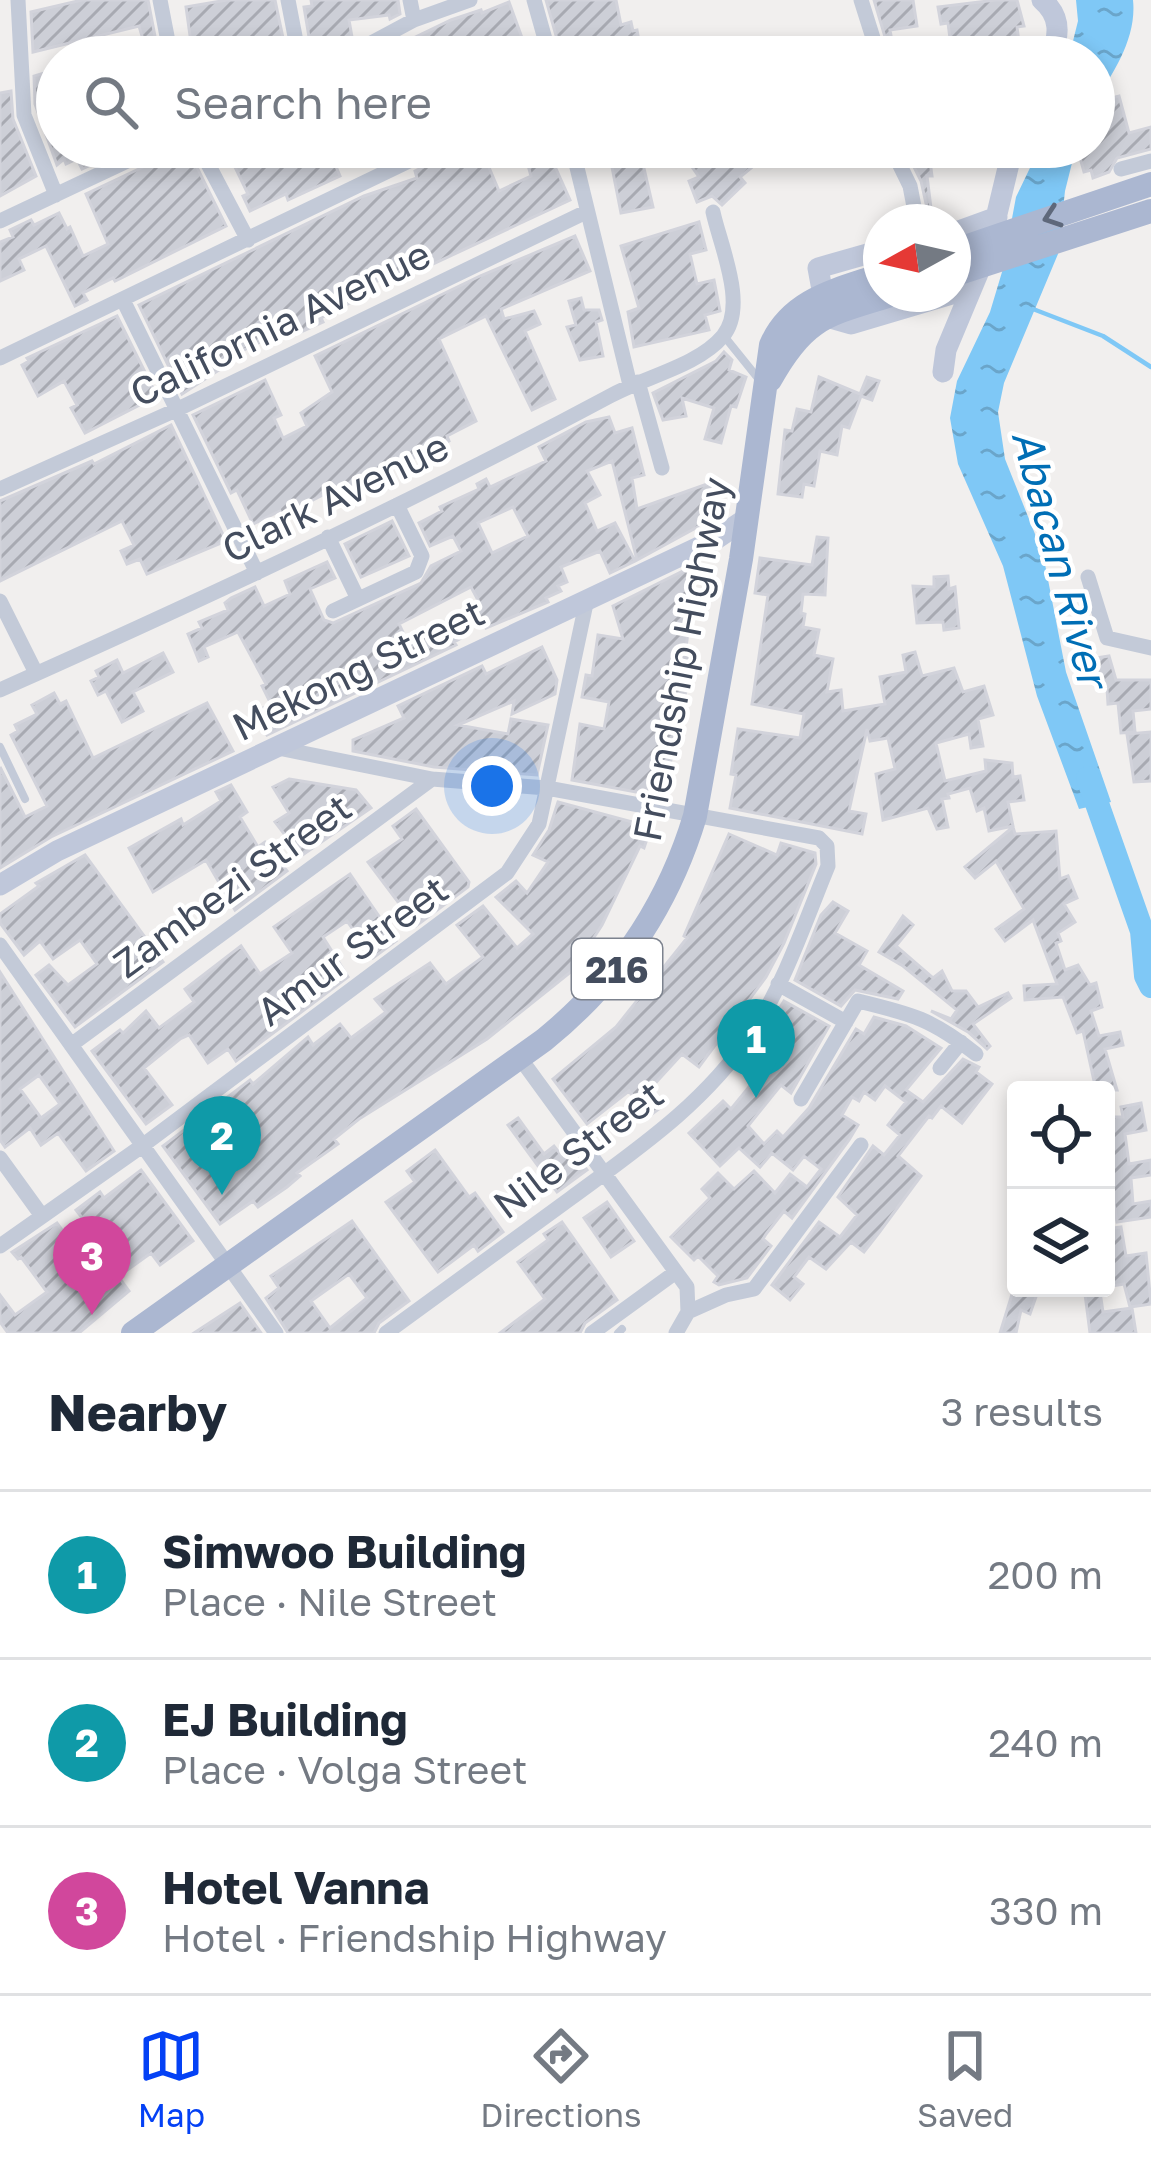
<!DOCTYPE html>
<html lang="en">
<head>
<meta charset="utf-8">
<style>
  body { margin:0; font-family:"Golos Text",sans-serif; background:#f2f2f3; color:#1f2937 }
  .controls { position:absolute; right:36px; bottom:36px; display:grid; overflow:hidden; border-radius:12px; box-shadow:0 6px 18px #0003 }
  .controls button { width:108px; height:108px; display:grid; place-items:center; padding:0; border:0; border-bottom:3px solid #e0e1e3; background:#fff; color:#1f2937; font:60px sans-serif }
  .compass { position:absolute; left:863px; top:204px; width:108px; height:108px; border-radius:50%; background:#fff; box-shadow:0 6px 18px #0003; rotate:262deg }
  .you { position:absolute; left:492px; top:786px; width:42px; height:42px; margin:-30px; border:9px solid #fff; border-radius:50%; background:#1a73e8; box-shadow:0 0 0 18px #1a73e833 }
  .badge { display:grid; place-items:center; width:78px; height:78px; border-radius:50%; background:#0441f5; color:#fff; font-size:39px; font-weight:700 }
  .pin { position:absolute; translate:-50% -99px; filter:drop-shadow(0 3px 6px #0008) }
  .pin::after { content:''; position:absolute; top:63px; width:42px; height:36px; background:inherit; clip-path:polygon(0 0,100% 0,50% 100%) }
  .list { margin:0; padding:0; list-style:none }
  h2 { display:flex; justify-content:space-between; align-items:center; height:156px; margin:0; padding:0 48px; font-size:51px }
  h2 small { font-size:39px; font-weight:400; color:#747a83 }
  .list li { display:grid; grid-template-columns:78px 1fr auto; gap:36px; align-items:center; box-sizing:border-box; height:168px; padding:0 48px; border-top:3px solid #e0e1e3 }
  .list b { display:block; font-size:45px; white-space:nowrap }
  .list p { margin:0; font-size:39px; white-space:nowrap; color:#747a83 }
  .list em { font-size:39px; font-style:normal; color:#747a83 }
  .icon { flex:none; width:66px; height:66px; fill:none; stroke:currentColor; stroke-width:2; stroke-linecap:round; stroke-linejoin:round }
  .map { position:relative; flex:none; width:1151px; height:1333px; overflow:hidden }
  .search { position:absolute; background:#fff; box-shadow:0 6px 18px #0003; left:36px; right:36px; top:36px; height:132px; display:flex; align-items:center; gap:30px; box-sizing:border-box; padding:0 42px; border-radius:66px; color:#747a83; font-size:45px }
  .sheet { height:660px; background:#fff }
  nav { display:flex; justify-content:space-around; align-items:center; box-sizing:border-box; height:168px; border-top:3px solid #e0e1e3; background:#fff; font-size:33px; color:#747a83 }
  nav a { display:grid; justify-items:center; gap:6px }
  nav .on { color:#0441f5 }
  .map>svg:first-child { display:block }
  .water { fill:url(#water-ripples) }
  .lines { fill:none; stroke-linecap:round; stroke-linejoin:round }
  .stream { stroke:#7fc8f6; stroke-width:4.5 }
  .river { stroke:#7fc8f6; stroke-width:24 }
  .building { fill:url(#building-hatch); stroke:#d2d3db; stroke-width:3; fill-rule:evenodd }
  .lane { stroke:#c3cad8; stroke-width:8 }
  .street { stroke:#c3cad8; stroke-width:15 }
  .secondary { stroke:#bfc7da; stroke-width:21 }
  .primary { stroke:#abb7d1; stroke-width:24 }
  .primary-bridge { stroke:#abb7d1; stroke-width:24 }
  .oneway { stroke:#5e687b }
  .labels { text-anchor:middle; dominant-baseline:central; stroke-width:9; stroke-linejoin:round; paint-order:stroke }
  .shield { fill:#fff; stroke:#7c828e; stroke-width:3 }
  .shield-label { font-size:36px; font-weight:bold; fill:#444d5e }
  .street-label { font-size:39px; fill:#444d5e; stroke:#fff }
  .water-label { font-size:42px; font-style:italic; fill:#006eb5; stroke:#fff }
</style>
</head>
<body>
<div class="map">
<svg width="1151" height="1333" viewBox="0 0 1151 1333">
  <defs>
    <pattern id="water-ripples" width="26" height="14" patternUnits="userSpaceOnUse" patternTransform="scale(3)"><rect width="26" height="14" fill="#7fc8f6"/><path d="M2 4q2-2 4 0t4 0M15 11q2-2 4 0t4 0" fill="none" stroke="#6aa5ca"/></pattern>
    <pattern id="building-hatch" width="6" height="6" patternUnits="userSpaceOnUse" patternTransform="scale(3)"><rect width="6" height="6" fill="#cdcfd7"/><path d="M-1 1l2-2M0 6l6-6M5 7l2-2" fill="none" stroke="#a8aab2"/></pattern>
  </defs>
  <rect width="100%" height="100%" fill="#f1efee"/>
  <path class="water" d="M1076,0H1133C1137,37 1114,73 1094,102V57H1069L1078,21Z
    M1040,147H1076L1065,191L1058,254L1004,383L998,412L1005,459L1043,554L1066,672L1111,802L1079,809L1037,696L1003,566L958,464L950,418L957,381L990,312L1002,272L1016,197Z"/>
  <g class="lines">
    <path class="stream" d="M1033,309L1103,336L1151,367"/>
    <path class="river" d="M1088,778L1142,931L1146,976L1151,986"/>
  </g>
  <path class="building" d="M82,0H148L159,57H89L142,36L139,26L33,52L31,12Z
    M227,0H275L287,57H237L231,51L193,57L186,7Z
    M311,0H398L400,14L390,19L389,15L349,20L352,37L310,43L304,7L312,6Z
    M546,0H616L621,25L631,22L633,31L637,30L642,57L615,54L562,57Z
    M874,0H913L917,26L890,30L895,57H891Z
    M996,0H1017L1024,26L1017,27L1021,57H1009L1006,41L983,44L985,57H924V51L951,46L948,23L941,24L938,7Z
    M509,2L529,57H484L482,52L467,57L464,49L448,57H374L451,20L481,10L482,13Z
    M44,73L48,82L57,78V147H119L93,158L95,163L82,169L77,159L66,164L64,159L57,165L35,104L34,76Z
    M11,91L13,119L36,176L0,196V93Z
    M1119,96L1129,133L1151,127V149L1117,158L1109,172L1093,178L1091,170L1084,172L1079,154L1094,147L1096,113L1106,111L1103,100Z
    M174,147H187L226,226L115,281L113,278L83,293L87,300L75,306L46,246L19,259L24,270L0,281V242L13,237L10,230L31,220L34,225L59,213L67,229L70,227L83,256L108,244L86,194L162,158Z
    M218,147H372L335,164L340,176L288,200L286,194L250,211L243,196L248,194L235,167L231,160L225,163Z
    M450,147H497L502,159L488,165L499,191L531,176L523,147H558L562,159L553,162L570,200L433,264L431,259L372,283L364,289L367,294L321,318L323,322L301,332L298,324L219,362L222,368L182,394L139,305L364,196L417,178L415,171L444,157Z
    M678,147H750L740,155L751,168L740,177L745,183L722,205L712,196L697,202L689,181L699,177Z
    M904,147H935L936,160L930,161L932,176H927L931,208H927L921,181Z
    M640,151L653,207L621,213L610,157Z
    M699,222L706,250L690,254L697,284L714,280L720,311L705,315L709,330L634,347L628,312L639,308L621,246Z
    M575,236L590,271L501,309L504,319L534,311L540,324L525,331L555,399L532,410L486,316L439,339L476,421L447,436L449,441L369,480L346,489L344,484L282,516L280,511L253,524L237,490L231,493L193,415L265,380L281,415L274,418L283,438L307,426L301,413L332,392L315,356L480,276Z
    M581,298L584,310H599L602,320L596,322L603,356L580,360L567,327L576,325L569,301Z
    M117,316L157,396L85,433L71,408L77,405L64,381L38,396L22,365L29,361L27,358Z
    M724,352L732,360L729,370L746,377L736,407L731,406L721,443L705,439L714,408L682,398L686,416L663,420L653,393L716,361Z
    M819,377L860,394L867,377L879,381L872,400L861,396L849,428L842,426L837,455L820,451L814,486L804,484L802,497L778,494L785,430L792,431L797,409L811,412Z
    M609,417L615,433L632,428L644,475L632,478L637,509L713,482L712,519L637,560L612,461L587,471L600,495L585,503L597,531L615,523L635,561L610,573L600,551L561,567L567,582L558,586L561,591L546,598L548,602L486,628L483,620L464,629L467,635L454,642L456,645L267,735L255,712L271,704L262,686L266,684L238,632L204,647L208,657L199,661L188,634L202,628L199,622L228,610L225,603L231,598L255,587L264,606L290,594L285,581L327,562L335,578L310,589L324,620L333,623L421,583L431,566L461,551L453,536L430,546L419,523L442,511L440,507L479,489L477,484L486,479L490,487L546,461L539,447L586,422ZM513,507L528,536L492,553L478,523ZM471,587L479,602L408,643L399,624Z
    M171,425L226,541L147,574L140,559L127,564L121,551L134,545L122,521L0,581V501L92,461L94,464Z
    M392,521L409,556L361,577L345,544Z
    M817,537L828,538L825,595L803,594L801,613L805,614L803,627L819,630L814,655L833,659L827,692L841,690L843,711L885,704L880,677L906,672L903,655L915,652L922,676L954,668L963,692L984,686L993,715L978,719L983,746L971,748L969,734L936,743L945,781L986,771L985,760L1012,763L1013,777L1020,776L1024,800L1008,802L1013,826L989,831L984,808L977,811L970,788L948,794L949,798L942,799L948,827L937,829L928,808L883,820L876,774L895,769L888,738L870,741L867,729L849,811L866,814L862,834L730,808L736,775L731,774L738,729L800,738L804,714L752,704L768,595L755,593L760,558L812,565Z
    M689,568H696L686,648L695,649L663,797L572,780L580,724L604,729L609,702L582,697L586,675L592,676L598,635L623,639L613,606Z
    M948,576L949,589L955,587L959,628L944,630L943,622L917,623L913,586L934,587V577Z
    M542,647L557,680L555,694L512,714L514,701L458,725L508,734L511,719L548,725L537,775L434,767L353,751V740L404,718L398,706L482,666L486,674Z
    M163,653L173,672L133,692L143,711L122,722L106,691L98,695L91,681L99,677L96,671L117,660L123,673Z
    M1109,656L1116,680H1151V709L1133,711L1135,732L1121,733L1118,703L1108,704L1107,689L1098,691L1090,659Z
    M54,693L60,704L66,701L93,758L207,703L233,751L51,837L0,868V767L25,817L47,806L11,735L18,731L15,725L37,714L32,705Z
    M1151,732V781L1134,782L1127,734Z
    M289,779L356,790L371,808L301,856L275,822L289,813L273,787Z
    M231,785L247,812L240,817L258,847L265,842L287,871L235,910L206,860L153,892L129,848L181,819L183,825L221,801L216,792Z
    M558,802L651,827L644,848L640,846L602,925L572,971L487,1039L359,1119L334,1139L338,1144L297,1173L300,1176L287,1187L258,1207L253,1201L220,1224L163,1146L250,1080L253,1084L308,1037L313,1045L340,1024L351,1038L386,1012L375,999L430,963L446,984L483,957L457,925L483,906L517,948L533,934L496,897L516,881L527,893L548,862L533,855L549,830Z
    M416,809L469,882L468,887L416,926L368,862L402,839L393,826Z
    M1013,827L1015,834L1056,831L1060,879L1068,876L1077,898L1064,904L1075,922L1058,933L1061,941L1056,943L1065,970L1078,965L1090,985L1096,983L1102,1007L1091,1011L1099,1036L1120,1032L1123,1045L1105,1049L1117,1090H1096L1083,1031L1077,1033L1063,997L1025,1000L1024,986L1057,984L1033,920L1005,941L996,929L1024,909L996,861L975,878L965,867Z
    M729,834L777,855L781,843L815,853L816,864L784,943L766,977L699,1067L682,1054L650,1089L663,1106L648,1117L629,1091L587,1124L553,1079L616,1027L687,938L684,936Z
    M85,855L163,962L75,1027L36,975L49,965L68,985L97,964L80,940L53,959L40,941L24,955L0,923V914L39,886L36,883Z
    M350,874L396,941L373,958L347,921L323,937L348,977L236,1061L228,1049L208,1063L189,1035L180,1039L144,1068L172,1105L146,1124L92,1051L120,1030L123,1033L146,1011L159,1028L194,1002L185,989L241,946L260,974L292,953L274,927Z
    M833,902L848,911L835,933L867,951L859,965L903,991L898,999L855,990L841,1006L795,980L821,915Z
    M903,916L913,925L896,946L933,978L942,971L952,991H966L978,1007L1008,993L1011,998L973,1024L990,1046L987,1049L968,1032L931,1011L951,1019L957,1010L903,966L879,952Z
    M0,972L114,1151L86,1171L58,1133L41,1145L30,1128L5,1147L0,1140ZM39,1075L60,1104L41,1118L20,1089Z
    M784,1001L829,1026L791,1093L781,1085L748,1126L764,1144L777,1131L783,1137L809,1108L856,1029L864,1034L874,1017L906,1026L941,1048L906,1090L923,1102L963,1059L979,1067L976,1072L992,1084L962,1123L941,1106L932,1118L929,1116L898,1156L921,1176L878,1234L864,1252L851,1242L826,1269L809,1257L794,1277L803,1284L790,1300L772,1285L819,1222L840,1237L857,1215L838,1197L873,1146L884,1155L900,1135L888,1125L906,1102L885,1086L875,1100L864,1092L859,1101L852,1097L842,1115L858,1125L849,1140L792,1218L784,1211L766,1234L763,1239L771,1246L747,1278L719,1285L714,1282L718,1276L698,1256L694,1260L671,1237L710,1198L702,1189L718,1173L734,1189L754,1171L775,1193L790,1174L807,1187L821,1169L804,1156L793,1170L772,1153L760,1167L739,1148L720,1166L689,1133L723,1101L731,1109L762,1071L747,1060Z
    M1141,1103L1146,1130L1125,1134L1129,1164L1151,1160V1175L1131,1178L1133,1204L1151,1201V1217L1117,1222L1114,1204L1106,1205L1108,1117H1123L1121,1107Z
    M518,1118L544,1154L554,1146L561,1155L571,1148L587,1170L557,1192L508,1125Z
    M435,1150L469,1197L475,1193L503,1232L478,1251L474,1245L438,1272L386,1202L415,1182L407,1171Z
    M141,1170L193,1241L160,1265L151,1253L119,1276L97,1246L79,1259L98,1284L115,1272L129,1291L79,1333H8L0,1322V1295L15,1315L47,1292L21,1257L18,1259L12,1252L57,1223L71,1242L90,1228L76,1210L100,1192L104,1198Z
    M607,1202L634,1241L611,1257L584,1218Z
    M352,1221L409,1301L379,1323L374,1333H288L266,1298L279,1288L271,1276ZM349,1274L367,1298L330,1328L311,1301Z
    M562,1222L617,1300L585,1323L580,1333H500L545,1299L518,1262L548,1240L544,1234Z
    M1121,1227L1126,1256L1146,1253L1151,1304L1130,1307L1124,1284L1106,1287V1275H1111L1106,1229Z
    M1014,1288L1038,1291L1030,1314L1021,1310L1016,1333H1000Z
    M1100,1292L1103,1312L1132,1308L1136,1333H1090L1085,1294Z
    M240,1303L261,1333H194L220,1316Z"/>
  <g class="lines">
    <path class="lane" d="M724,336L761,382
      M0,747L25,799
      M618,1333L622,1329"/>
    <path class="street" d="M18,0L24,115L56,195
      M160,0L171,57
      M288,0L299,57
      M410,0L414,20
      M534,0L550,57
      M861,0L879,57
      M345,57L414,20L470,0
      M199,147L248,240
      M572,147L630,385
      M891,147L910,186L917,222
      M1121,169L1151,161
      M0,221L157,147
      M123,300L257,573
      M0,358L438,147
      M638,382L662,468
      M0,489L176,410L586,212
      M328,537L358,599
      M1088,577L1107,638L1151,648
      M0,601L36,673
      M333,611L416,572L422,556L397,505
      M0,690C206,598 412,502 610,396C644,377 698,366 723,336C748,306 720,245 713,212
      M278,748L432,779L547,788L819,838L827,846L828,866C805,922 785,982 752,1033C704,1104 639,1148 571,1198C509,1243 447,1288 386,1333
      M0,945L276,1333
      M778,984L846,1022
      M71,1045L432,779
      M520,1058L687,1287L688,1312L676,1333
      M940,1068L961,1042
      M801,1099L858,1001C912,1014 932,1019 976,1054
      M0,1158L42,1216
      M0,1246L142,1146L507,873L539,824L587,599
      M688,1312L726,1295L754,1289L861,1145
      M592,1333L676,1272"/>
    <path class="secondary" d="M1042,0C1061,16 1060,36 1050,57
      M953,233L997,217
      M823,295L818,268L881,250
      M823,316L851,324L952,294
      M943,372L946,350L989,247L1013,147
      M0,885L57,851L716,539L747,518"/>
    <path class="primary" d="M770,380C806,315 828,315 894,294
      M133,1333L544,1040C618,980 668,906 695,816L741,559L771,345C791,299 837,290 881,275"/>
    <path class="primary-bridge" d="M953,251L1151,184
      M953,275L1151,211"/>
  </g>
  <defs><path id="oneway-chevron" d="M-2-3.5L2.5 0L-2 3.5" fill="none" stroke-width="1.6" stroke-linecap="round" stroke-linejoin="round" transform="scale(3)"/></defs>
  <use class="oneway" href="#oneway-chevron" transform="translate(1052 217) rotate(161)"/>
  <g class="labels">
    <rect class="shield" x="572" y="939" width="90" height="60" rx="9"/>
    <g class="shield-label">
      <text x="617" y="969">216</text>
    </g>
    <g class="street-label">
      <text transform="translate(280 323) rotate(-26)">California Avenue</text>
      <text transform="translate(335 497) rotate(-26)">Clark Avenue</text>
      <text transform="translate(681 659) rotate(-79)">Friendship Highway</text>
      <text transform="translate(358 669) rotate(-26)">Mekong Street</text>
      <text transform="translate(232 885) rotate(-36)">Zambezi Street</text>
      <text transform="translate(352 950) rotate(-36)">Amur Street</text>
      <text transform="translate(578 1149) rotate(-37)">Nile Street</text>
    </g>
    <g class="water-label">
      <text transform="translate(1061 558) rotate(75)">Abacan River</text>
    </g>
  </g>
</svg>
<div class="controls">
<button><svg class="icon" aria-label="locate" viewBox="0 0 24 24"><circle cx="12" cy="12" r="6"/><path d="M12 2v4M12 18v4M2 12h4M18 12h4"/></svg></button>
<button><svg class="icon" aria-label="layers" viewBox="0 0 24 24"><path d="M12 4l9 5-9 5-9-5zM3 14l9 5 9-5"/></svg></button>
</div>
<svg class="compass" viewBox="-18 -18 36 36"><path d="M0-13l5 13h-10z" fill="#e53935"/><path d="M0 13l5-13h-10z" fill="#747a83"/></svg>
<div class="you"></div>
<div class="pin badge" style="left:756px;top:1098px;background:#0f9aa8">1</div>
<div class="pin badge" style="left:222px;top:1195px;background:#0f9aa8">2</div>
<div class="pin badge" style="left:92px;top:1315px;background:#d1479c">3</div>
<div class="search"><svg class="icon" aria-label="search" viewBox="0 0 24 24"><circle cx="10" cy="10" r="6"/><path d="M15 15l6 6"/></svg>Search here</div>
</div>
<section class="sheet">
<h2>Nearby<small>3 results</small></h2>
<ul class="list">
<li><span class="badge" style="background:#0f9aa8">1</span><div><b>Simwoo Building</b><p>Place · Nile Street</p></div><em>200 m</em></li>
<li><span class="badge" style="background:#0f9aa8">2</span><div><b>EJ Building</b><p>Place · Volga Street</p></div><em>240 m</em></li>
<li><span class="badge" style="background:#d1479c">3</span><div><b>Hotel Vanna</b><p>Hotel · Friendship Highway</p></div><em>330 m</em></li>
</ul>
</section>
<nav>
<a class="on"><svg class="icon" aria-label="map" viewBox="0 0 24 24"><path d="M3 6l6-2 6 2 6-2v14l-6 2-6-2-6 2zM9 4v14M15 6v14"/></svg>Map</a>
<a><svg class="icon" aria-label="directions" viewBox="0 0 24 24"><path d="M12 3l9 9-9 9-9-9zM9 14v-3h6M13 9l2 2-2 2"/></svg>Directions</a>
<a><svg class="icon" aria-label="saved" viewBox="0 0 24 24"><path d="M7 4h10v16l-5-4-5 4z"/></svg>Saved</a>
</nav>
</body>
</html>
